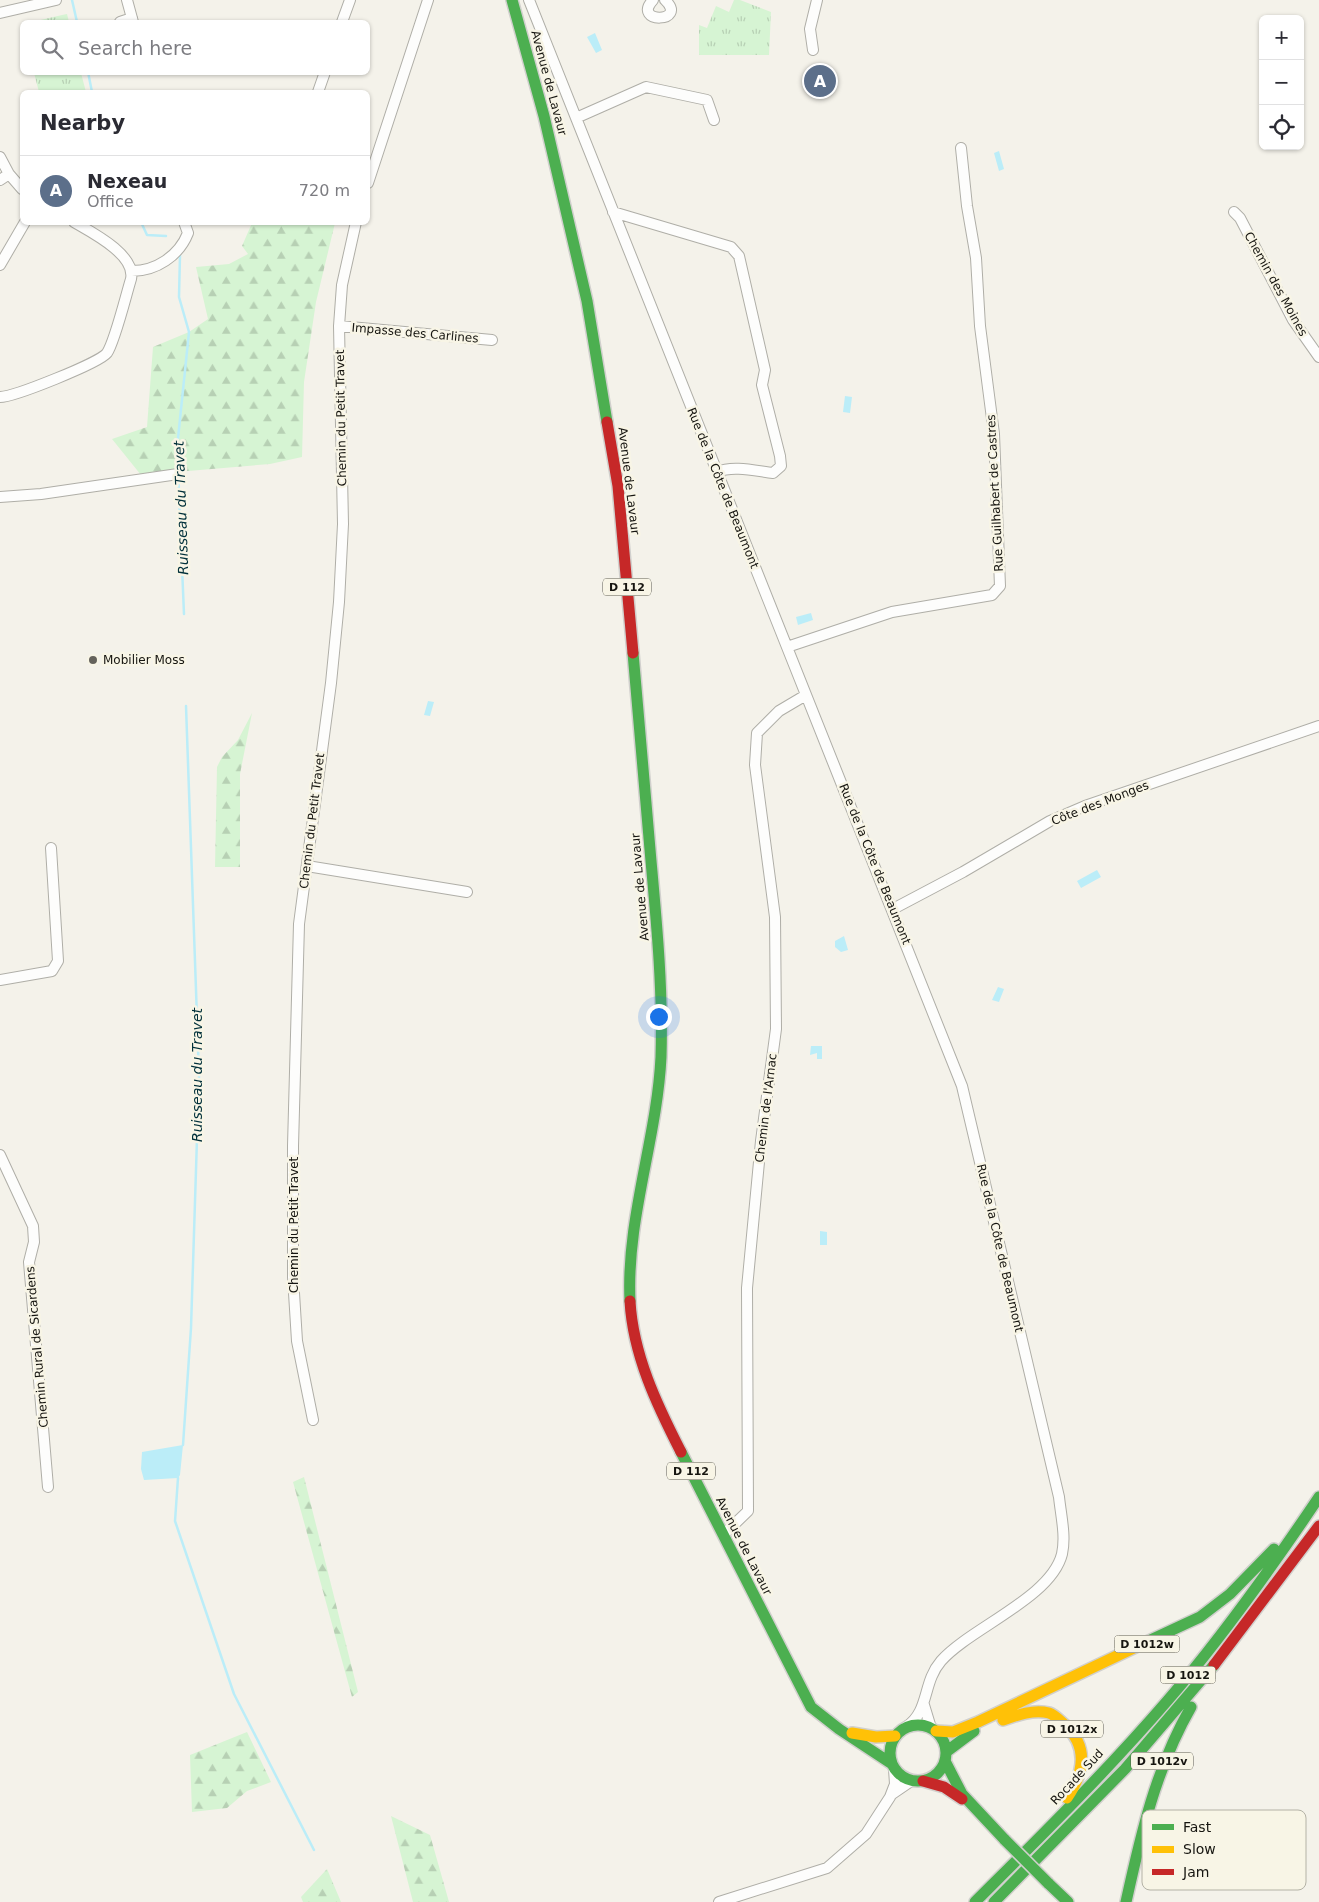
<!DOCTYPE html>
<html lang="en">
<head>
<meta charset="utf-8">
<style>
  body { margin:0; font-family:"DejaVu Sans",sans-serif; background:#f2f2f3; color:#2b2b33 }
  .controls { position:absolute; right:15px; top:15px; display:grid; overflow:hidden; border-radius:8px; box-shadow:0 1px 4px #0004 }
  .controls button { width:45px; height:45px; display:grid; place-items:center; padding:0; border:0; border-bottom:1px solid #e1e1e2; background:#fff; color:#2b2b33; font:25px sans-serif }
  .you { position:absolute; left:658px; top:1016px; width:18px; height:18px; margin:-12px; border:4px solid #fff; border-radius:50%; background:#1a73e8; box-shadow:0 0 0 8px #1a73e833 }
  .badge { display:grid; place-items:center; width:32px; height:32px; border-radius:50%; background:#64625c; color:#fff; font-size:16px; font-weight:700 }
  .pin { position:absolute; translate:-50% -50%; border:2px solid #fff; box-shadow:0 1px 5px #0006 }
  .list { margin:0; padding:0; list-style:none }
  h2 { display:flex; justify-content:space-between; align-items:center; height:65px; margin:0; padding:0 20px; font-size:21px }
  h2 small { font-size:16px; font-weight:400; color:#7c7c81 }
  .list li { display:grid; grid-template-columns:32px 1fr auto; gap:15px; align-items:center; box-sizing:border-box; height:70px; padding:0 20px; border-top:1px solid #e1e1e2 }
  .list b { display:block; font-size:19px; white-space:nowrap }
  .list p { margin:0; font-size:16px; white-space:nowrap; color:#7c7c81 }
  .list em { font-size:16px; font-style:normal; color:#7c7c81 }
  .icon { flex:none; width:28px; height:28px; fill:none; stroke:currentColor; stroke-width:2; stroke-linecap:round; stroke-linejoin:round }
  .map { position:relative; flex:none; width:1319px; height:1902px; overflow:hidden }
  .search { position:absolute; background:#fff; box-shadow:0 1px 4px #0004; left:20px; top:20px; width:350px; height:55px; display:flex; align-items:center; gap:12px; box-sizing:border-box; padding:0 18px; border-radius:8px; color:#7c7c81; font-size:19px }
  .panel { position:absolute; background:#fff; box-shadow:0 1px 4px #0004; left:20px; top:90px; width:350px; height:135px; border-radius:8px }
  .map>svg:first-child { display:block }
  .forest { fill:url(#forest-firs) }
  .park { fill:url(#park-tufts) }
  .water { fill:#bbedf8 }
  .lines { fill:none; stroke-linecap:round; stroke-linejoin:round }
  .stream { stroke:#bbedf8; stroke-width:2.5 }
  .street-casing { stroke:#afaea7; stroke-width:12 }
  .fast-casing { stroke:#d1d0cd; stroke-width:14 }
  .slow-casing { stroke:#d1d0cd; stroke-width:14 }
  .jam-casing { stroke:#d1d0cd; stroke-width:14 }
  .street { stroke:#fdfdfc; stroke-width:10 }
  .fast { stroke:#4caf50; stroke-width:11 }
  .slow { stroke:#ffc107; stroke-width:11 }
  .jam { stroke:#c62828; stroke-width:11 }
  .fast-bridge-casing { stroke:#d1d0cd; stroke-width:14; stroke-linecap:butt }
  .fast-bridge { stroke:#4caf50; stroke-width:11 }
  .poi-dot { fill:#64625c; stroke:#f8f5e6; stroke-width:2 }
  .labels { text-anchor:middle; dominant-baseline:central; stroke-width:5; stroke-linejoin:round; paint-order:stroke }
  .shield { fill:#f8f5e6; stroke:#5a5850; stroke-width:1 }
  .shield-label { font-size:11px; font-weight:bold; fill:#161510 }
  .street-label { font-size:12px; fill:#161510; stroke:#f8f5e6 }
  .poi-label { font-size:12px; fill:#161510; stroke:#f8f5e6; text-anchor:start }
  .water-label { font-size:14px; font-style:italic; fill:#01303a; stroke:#f8f5e6 }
  .key { fill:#f8f5e6; stroke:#b4b2a6; stroke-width:1 }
  .key-label { font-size:14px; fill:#161510 }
</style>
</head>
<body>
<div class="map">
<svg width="1319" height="1902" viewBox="0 0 1319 1902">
  <defs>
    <pattern id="forest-firs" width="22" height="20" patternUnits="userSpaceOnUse" patternTransform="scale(1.25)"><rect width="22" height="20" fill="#d6f4d3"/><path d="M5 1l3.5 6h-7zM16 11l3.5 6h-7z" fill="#b7d0b4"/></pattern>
    <pattern id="park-tufts" width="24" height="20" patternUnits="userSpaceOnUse" patternTransform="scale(1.25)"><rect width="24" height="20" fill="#d6f4d3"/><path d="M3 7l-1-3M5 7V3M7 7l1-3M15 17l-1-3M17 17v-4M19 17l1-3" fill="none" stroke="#b7d0b4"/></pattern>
  </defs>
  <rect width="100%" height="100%" fill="#f4f2ea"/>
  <path class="forest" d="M252,223H335L316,302L304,382L302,457L270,464L141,475L112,439L147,427L153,347L189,332L208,319L196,267L229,264L248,254L242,246Z
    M252,713L240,774V867H215L217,767L222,757L238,740Z
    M304,1477L358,1692L352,1697L293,1482Z
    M247,1732L271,1782L247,1791L227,1808L192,1812L190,1755Z
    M391,1816L430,1835L449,1902H413Z
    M327,1869L341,1902H303L301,1897Z"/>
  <path class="park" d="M734,0H740L771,12L769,55H699V25L707,28L716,6L729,12Z
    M67,14L69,22H32L62,15Z
    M34,73H81L86,92H39Z"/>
  <path class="water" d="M595,33L602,50L596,53L587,37Z
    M999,151L1004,169L999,171L994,153Z
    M845,396L852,397L850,413L843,412Z
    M811,613L813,620L798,625L796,617Z
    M428,701L434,702L430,716L424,715Z
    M1097,870L1101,877L1081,888L1077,881Z
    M844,936L848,950L841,952L835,947V941Z
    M998,987L1004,989L999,1002L992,1000Z
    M811,1046H822V1059H817V1053L810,1055Z
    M820,1231L827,1232V1245H820Z
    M183,1445L180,1475L178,1478L144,1480L141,1469L142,1452Z"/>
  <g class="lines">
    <path class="stream" d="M72,0L77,22
      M88,72L92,92
      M141,222L147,235L166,236
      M180,255L179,297L189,332L177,448L184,614
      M183,1445L191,1328L199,1075L186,706
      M178,1478L175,1521L234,1694L314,1850"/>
    <defs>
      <path id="street" d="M127,0L133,22
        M529,0L962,1086L1059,1497C1061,1516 1066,1536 1062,1554C1051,1598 970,1628 941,1661C922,1683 930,1711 906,1727
        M653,0C631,24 689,23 665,0
        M0,13L56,0
        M120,22L132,18
        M342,22L350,0
        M813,50L810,29L817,0
        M318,92L325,72
        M576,118L646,87L707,100L714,120
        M0,157L9,174L22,189
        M0,180L9,174
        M368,183L428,0
        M613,212L731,247L739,256L765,370L762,385L780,456L781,466L773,473C756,471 733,465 717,472
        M1234,212L1240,218L1293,320L1319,357
        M0,265L25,222
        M132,271C156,271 179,256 188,233L184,222
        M339,326L492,340
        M0,397C14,397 99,363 107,353C115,341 126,295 131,279C136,255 93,233 74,222
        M0,497L41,494L178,474
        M787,647L892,612L992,595L1000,586L994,434L980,326L976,258L967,206L961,148
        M307,866L467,892
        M893,909L963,872L1050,821L1085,806L1319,726
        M0,980L52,971L58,961L51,848
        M0,1155L33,1226L34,1242L29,1262L48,1487
        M313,1420L297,1341L293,1277V1146L299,924L331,683L339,602L343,524L339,326L342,285L356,222
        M723,1535L748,1511L747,1288L761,1141L776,1029L775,917L755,765L757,733L779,711L806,695
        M924,1705L931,1728
        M892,1794L911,1781
        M719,1902L827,1868L866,1834L890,1797L895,1784L894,1769"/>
      <path id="fast" d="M512,0L544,116L587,301L607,422
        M630,1301C626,1219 657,1139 661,1057C663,991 657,927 651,861C645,792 639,723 633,653
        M681,1452L811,1707L839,1729L892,1764
        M1142,1644L1200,1617L1230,1594L1274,1549
        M890 1753a28 28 0 1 1 56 0a28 28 0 1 1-56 0Z
        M946,1752L974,1731
        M945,1761L962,1794L1005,1840
        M1048,1883L1068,1902
        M975,1902C1041,1836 1107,1771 1168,1700C1223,1636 1272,1567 1319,1497
        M994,1902L1125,1769L1214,1665
        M1126,1902C1141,1834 1156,1768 1191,1707"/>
      <path id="slow" d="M1003,1720C1017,1715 1034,1709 1049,1713C1055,1715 1060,1721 1065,1725C1089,1747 1084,1773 1067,1798
        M936,1731L953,1732L978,1722L1142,1644
        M852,1733L876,1737L895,1736"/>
      <path id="jam" d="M607,422L618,486L633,653
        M630,1301C633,1355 657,1405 681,1452
        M1214,1665L1319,1526
        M923,1781L944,1787L962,1799"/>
    </defs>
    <use href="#street" class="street-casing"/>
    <use href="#fast" class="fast-casing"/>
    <use href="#slow" class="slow-casing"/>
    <use href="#jam" class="jam-casing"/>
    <use href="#street" class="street"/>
    <use href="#fast" class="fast"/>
    <use href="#slow" class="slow"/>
    <use href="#jam" class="jam"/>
    <defs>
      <path id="fast-bridge" d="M1005,1840L1048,1883"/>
    </defs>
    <use href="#fast-bridge" class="fast-bridge-casing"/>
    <use href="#fast-bridge" class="fast-bridge"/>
  </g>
  <circle class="poi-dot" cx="93" cy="660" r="5"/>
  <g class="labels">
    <g class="shield">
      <rect x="603" y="578.5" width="48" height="17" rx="4"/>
      <rect x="667" y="1462.5" width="48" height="17" rx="4"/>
      <rect x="1114.5" y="1635.5" width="65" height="17" rx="4"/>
      <rect x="1160.5" y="1666.5" width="55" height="17" rx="4"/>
      <rect x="1041" y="1720.5" width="62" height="17" rx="4"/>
      <rect x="1131" y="1752.5" width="62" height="17" rx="4"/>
    </g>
    <g class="shield-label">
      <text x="627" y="587">D 112</text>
      <text x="691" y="1471">D 112</text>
      <text x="1147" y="1644">D 1012w</text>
      <text x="1188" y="1675">D 1012</text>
      <text x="1072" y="1729">D 1012x</text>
      <text x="1162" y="1761">D 1012v</text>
    </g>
    <g class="street-label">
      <text transform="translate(549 83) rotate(75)">Avenue de Lavaur</text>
      <text transform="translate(1276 284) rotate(61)">Chemin des Moines</text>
      <text transform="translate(415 333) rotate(5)">Impasse des Carlines</text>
      <text transform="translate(341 418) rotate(-91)">Chemin du Petit Travet</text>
      <text transform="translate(629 481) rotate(83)">Avenue de Lavaur</text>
      <text transform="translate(723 488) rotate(68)">Rue de la Côte de Beaumont</text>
      <text transform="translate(995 493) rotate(-93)">Rue Guilhabert de Castres</text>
      <text transform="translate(1100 803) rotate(-21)">Côte des Monges</text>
      <text transform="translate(312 821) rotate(-83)">Chemin du Petit Travet</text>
      <text transform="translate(875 864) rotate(68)">Rue de la Côte de Beaumont</text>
      <text transform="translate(640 887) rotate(-95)">Avenue de Lavaur</text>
      <text transform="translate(766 1108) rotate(-83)">Chemin de l'Arnac</text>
      <text transform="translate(294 1225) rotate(-90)">Chemin du Petit Travet</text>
      <text transform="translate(1000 1248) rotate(77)">Rue de la Côte de Beaumont</text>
      <text transform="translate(37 1347) rotate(-95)">Chemin Rural de Sicardens</text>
      <text transform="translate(744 1546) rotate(63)">Avenue de Lavaur</text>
      <text transform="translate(1077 1777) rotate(-47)">Rocade Sud</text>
    </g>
    <g class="poi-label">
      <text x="103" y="660">Mobilier Moss</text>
    </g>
    <g class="water-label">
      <text transform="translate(181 508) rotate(-92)">Ruisseau du Travet</text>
      <text transform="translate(197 1075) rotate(-90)">Ruisseau du Travet</text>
    </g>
  </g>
  <rect x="1142" y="1810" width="164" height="80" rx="8" class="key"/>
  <rect x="1152" y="1824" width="22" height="6" fill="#4caf50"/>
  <rect x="1152" y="1846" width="22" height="7" fill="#ffc107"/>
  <rect x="1152" y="1869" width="22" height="6" fill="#c62828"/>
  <g class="key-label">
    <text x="1183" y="1832">Fast</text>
    <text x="1183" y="1854">Slow</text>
    <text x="1183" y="1877">Jam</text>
  </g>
</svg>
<div class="controls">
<button>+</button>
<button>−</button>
<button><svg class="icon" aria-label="locate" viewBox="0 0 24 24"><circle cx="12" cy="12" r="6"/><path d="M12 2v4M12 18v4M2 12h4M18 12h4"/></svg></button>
</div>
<div class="you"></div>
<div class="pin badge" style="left:820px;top:81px;background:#5c6f8a">A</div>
<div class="search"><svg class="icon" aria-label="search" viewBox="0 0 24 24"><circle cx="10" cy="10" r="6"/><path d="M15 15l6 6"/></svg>Search here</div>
<section class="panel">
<h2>Nearby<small></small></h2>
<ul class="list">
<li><span class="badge" style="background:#5c6f8a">A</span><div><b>Nexeau</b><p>Office</p></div><em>720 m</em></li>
</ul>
</section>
</div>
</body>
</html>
